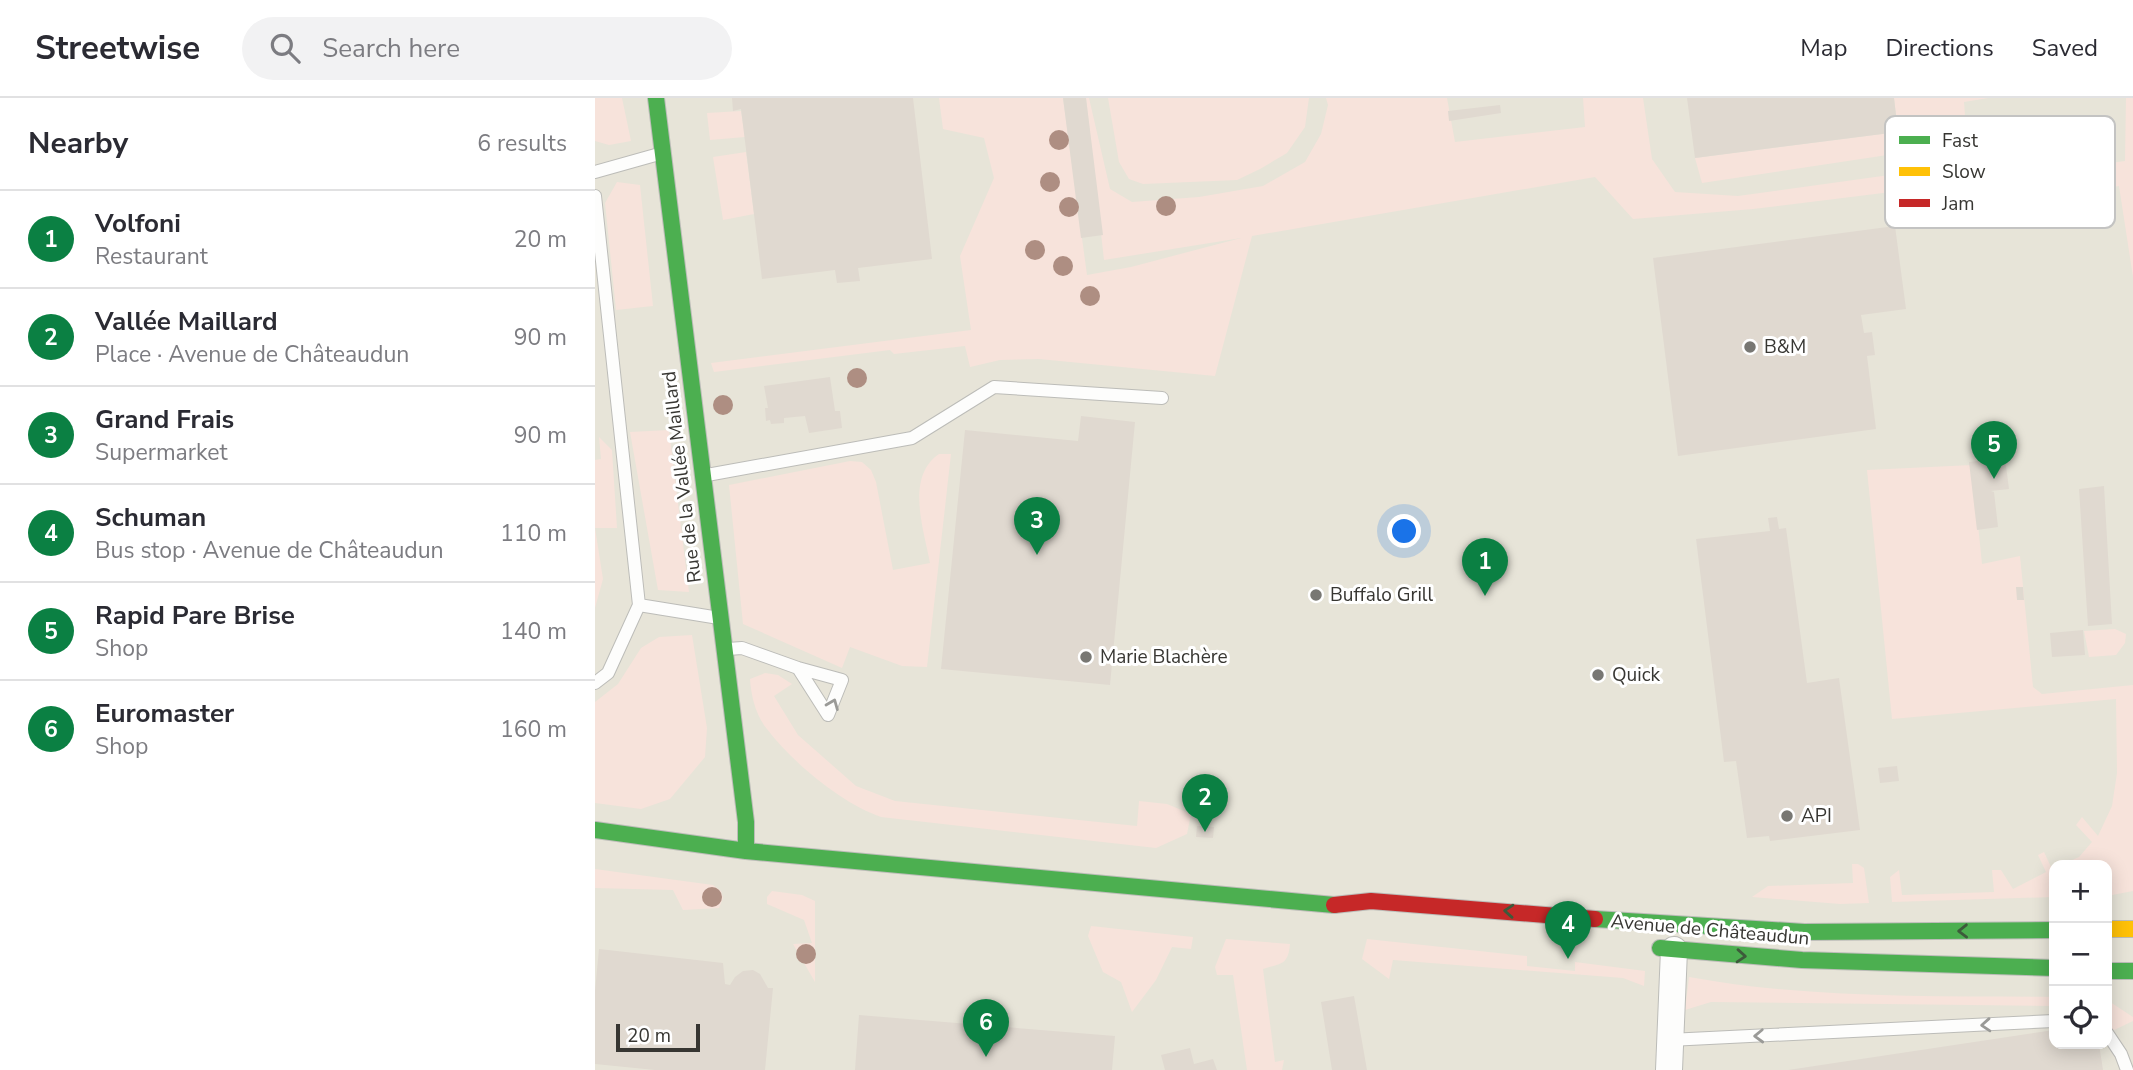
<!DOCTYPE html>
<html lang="en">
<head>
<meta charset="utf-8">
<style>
  body { margin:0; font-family:"Nunito Sans",sans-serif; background:#f2f2f3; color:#2b2b33 }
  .controls { position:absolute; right:21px; bottom:21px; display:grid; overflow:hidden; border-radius:14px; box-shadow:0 4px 18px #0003 }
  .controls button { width:63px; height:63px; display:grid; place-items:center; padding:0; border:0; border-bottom:2px solid #e1e1e2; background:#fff; color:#2b2b33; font:35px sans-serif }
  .scale { position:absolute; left:21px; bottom:18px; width:84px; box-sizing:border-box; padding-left:7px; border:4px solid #373632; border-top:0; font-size:19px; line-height:24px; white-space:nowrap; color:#373632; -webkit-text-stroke:5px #fff; paint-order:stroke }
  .you { position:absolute; left:810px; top:434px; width:24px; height:24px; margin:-18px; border:5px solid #fff; border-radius:50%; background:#1a73e8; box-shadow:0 0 0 10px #1a73e833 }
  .badge { display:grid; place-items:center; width:46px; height:46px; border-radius:50%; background:#0b8043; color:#fff; font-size:23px; font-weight:700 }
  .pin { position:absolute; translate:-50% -58px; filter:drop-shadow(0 2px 4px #0008) }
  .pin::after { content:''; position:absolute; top:37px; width:24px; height:21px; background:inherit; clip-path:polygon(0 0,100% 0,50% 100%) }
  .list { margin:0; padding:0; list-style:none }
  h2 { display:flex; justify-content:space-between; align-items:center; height:91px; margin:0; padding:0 28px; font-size:30px }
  h2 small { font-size:23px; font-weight:400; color:#7c7c81 }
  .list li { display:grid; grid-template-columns:46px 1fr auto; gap:21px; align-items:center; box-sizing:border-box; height:98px; padding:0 28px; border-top:2px solid #e1e1e2 }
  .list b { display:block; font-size:26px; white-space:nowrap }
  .list p { margin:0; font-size:23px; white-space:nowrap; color:#7c7c81 }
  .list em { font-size:23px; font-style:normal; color:#7c7c81 }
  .icon { flex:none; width:38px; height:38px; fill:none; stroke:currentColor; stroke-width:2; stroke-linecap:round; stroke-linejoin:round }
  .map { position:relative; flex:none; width:1538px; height:972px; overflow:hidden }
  header { display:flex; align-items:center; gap:42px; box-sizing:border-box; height:98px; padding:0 35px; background:#fff; border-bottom:2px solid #e1e1e2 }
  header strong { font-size:33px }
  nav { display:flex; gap:38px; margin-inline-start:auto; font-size:24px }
  .search { width:490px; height:63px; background:#f2f2f3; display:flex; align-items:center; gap:18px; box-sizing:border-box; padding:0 24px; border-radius:38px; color:#7c7c81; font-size:26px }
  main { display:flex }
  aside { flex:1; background:#fff }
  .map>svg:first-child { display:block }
  .built { fill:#e7e4d8; fill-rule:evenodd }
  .green { fill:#f7e3db }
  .building { fill:#e0d9d0 }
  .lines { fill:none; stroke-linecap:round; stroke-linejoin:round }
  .lane-casing { stroke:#bcbcb8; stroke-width:14 }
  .street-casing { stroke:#bcbcb8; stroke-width:28 }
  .fast-casing { stroke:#bcbcb8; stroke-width:18 }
  .slow-casing { stroke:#bcbcb8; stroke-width:18 }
  .jam-casing { stroke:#bcbcb8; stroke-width:18 }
  .lane { stroke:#fdfdfc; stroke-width:12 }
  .street { stroke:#fdfdfc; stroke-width:26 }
  .fast { stroke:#4caf50; stroke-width:16 }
  .slow { stroke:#ffc107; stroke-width:16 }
  .jam { stroke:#c62828; stroke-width:16 }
  .tree { fill:#ae8e82 }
  .oneway { stroke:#9a9a97 }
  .oneway2 { stroke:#3d5a3b }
  .poi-dot { fill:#787773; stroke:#fff; stroke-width:2.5 }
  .labels { text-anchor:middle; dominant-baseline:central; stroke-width:6; stroke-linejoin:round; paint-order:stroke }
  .poi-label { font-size:19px; fill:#373632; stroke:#fff; text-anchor:start }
  .street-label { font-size:19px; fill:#373632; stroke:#fff }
  .key { fill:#fff; stroke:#c3c3c2; stroke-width:2 }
  .key-label { font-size:19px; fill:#373632 }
</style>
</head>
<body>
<header>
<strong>Streetwise</strong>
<div class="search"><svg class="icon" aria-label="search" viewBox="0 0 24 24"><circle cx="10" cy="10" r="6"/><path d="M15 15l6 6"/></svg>Search here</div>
<nav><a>Map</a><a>Directions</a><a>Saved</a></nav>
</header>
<main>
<aside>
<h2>Nearby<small>6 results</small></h2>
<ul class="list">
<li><span class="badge">1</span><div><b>Volfoni</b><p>Restaurant</p></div><em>20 m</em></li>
<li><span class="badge">2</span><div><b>Vallée Maillard</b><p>Place · Avenue de Châteaudun</p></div><em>90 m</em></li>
<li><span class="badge">3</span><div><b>Grand Frais</b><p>Supermarket</p></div><em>90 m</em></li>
<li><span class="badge">4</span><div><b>Schuman</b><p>Bus stop · Avenue de Châteaudun</p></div><em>110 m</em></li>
<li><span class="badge">5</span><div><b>Rapid Pare Brise</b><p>Shop</p></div><em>140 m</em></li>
<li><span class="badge">6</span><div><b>Euromaster</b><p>Shop</p></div><em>160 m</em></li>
</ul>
</aside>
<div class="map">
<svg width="1538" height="972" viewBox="0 0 1538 972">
  <rect width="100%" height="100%" fill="#f1f0eb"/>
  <path class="built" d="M0,0H1538V972H0ZM1459,767H1512V946H1459Z"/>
  <path class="green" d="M0,0H27L36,43L14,47L0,43Z
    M344,0H468L492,177L536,169L646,140L509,162L491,0H494L515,91L537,104L604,99L668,88L710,64L726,36L733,7L731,0H852L860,44L990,29L988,0H1048L1057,61L1080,94L1143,98L1381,65L1386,83L1530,63L1531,0H1538V179L1524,88L1389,112L1385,83L1158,111L1038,121L1000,79L657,138L620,278L444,261L405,262L375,269L370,248L299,256L295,252L119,274L116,265L376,232L365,158L399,80L389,40L348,31Z
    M513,0H714L710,29L692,55L665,71L642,82L548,86L534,81L524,64Z
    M1299,0H1393L1369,4L1372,45L1107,85L1100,60L1303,34Z
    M146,13L150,39L115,42L112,15Z
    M151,54L159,116L128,122L118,59Z
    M22,84L45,87L58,208L21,212L10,105Z
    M74,332L94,494L63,492L35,334Z
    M4,339L17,352L22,430H0L8,481L0,510V362L6,361Z
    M344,356H356L332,569L307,568L255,549L247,570L148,526L134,387L255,363L267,364L276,372L281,384L298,472L335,465C329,432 310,379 344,356Z
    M1377,367L1387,466L1425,458L1438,589L1447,596L1538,587V793L1512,798V767H1466L1484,759L1497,744L1481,727L1487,719L1503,738L1517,708L1522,675L1521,601L1297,621L1272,372Z
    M1520,531L1531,536L1530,545L1521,557L1494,559L1489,533Z
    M97,537L112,630L110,659L75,701L46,711L0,705V604L23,586L46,550L64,539Z
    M170,575L183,577L197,586L179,598L203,637L261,688L300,703L542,728L544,703L572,706L596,716L592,736L561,750L286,719C246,705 198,665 172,631C161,618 156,598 155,581Z
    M1449,754L1457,771L1459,770V799L1297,804L1295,779L1304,772L1307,797L1399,794L1397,772H1406L1418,791L1451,774L1443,757Z
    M1257,766H1263L1269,770L1274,805L1245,806L1157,799L1173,788L1258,785Z
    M0,771L118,787L126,793L128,800L124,810L88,812L78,792L0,790Z
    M177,793L207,797L220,803V884L198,846L217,845L209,822L172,806V799Z
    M496,828L598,839L596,851L577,849L561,882L537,914L526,884L508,874L493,838Z
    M631,841L695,846C693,868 686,865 668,871L680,964L689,962L687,972H652L638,877H622L620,869Z
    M772,841L932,858V868L980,873V864L1050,873L1049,888L1028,880L798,862L794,881L767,861Z
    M1094,879C1214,901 1338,898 1459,899V908L1116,904L1090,912Z
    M1512,902L1538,919V923L1515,934Z"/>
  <path class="building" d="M137,0H318L337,161L263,170L265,183L242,185L240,172L167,181L146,11L138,13Z
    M468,0H491L508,137L486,140Z
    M1092,0H1299L1303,34L1100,60Z
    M905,7L906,15L854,23L853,13Z
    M1300,128L1311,211L1266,217L1269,235L1277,234L1280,257L1272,258L1281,331L1083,358L1058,160Z
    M235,279L240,313H245L247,330L214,335L210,318L189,320V325L176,326L175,322L171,323L170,310H173L169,288Z
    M486,318L540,324L515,587L346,571L370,332L483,343Z
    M1410,360L1414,391L1396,393L1399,394L1403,429L1382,432L1374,364Z
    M1509,388L1517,526L1493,528L1484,391Z
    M1182,419L1184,431L1191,430L1212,585L1244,580L1265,732L1175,743L1174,738L1152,740L1141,663L1129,664L1101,441L1175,433L1173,420Z
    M1421,489H1428L1429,502H1422Z
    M1488,532L1490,557L1457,559L1455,535Z
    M1302,668L1304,683L1285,685L1283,670Z
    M602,728L619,729L618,740L601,739Z
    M4,851L128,865L130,886L135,887L140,879L148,873L158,872L165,876L173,890H178L170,972H60L0,966V893Z
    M759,898L772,972H737L726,904Z
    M264,917L520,938L517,972H260Z
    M1459,932V946H1504L1508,972H1193Z
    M595,950L599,966L618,961L622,972H570L566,957Z"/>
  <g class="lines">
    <defs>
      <path id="lane" d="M0,74L64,56
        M0,98L44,507L13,575L0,585
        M112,377L317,340L399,289L567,300
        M44,507L124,520
        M133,551L147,550L203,570L247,582L233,617L203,570
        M1512,935L1526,956L1532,972
        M1074,942L1459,923"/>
      <path id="street" d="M1074,972L1079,852"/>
      <path id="fast" d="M61,0L151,724V753
        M0,732L151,753L739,807
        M1000,821L1209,834L1459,832
        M1065,850L1207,862L1459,870
        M1512,873H1538"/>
      <path id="slow" d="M1512,831H1538"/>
      <path id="jam" d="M739,807L776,803L1000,821"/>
    </defs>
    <use href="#lane" class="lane-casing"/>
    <use href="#street" class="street-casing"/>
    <use href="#fast" class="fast-casing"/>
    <use href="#slow" class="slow-casing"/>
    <use href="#jam" class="jam-casing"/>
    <use href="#lane" class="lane"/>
    <use href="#street" class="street"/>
    <use href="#fast" class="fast"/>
    <use href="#slow" class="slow"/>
    <use href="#jam" class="jam"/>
  </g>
  <g class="tree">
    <circle cx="464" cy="42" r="10"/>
    <circle cx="455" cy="84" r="10"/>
    <circle cx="571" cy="108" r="10"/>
    <circle cx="474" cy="109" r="10"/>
    <circle cx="440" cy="152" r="10"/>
    <circle cx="468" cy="168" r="10"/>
    <circle cx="495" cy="198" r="10"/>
    <circle cx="262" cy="280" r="10"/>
    <circle cx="128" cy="307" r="10"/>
    <circle cx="117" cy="799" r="10"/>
    <circle cx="211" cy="856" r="10"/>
  </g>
  <defs><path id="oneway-chevron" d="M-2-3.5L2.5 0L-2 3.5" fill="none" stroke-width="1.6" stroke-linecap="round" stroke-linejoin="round" transform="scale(1.75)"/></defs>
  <g class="oneway">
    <use href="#oneway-chevron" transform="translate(238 606) rotate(-68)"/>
    <use href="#oneway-chevron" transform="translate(1391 927) rotate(176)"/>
    <use href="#oneway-chevron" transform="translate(1164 938) rotate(178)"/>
  </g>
  <g class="oneway2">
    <use href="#oneway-chevron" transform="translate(914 813) rotate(-176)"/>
    <use href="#oneway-chevron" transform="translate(1368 833) rotate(179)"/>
    <use href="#oneway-chevron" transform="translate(1146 858) rotate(4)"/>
  </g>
  <g class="poi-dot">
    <circle cx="1155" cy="249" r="7"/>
    <circle cx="721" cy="497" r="7"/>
    <circle cx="491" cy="559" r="7"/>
    <circle cx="1003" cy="577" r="7"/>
    <circle cx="1192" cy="718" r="7"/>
  </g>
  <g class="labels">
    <g class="poi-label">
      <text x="1169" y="249">B&amp;M</text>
      <text x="735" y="497">Buffalo Grill</text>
      <text x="505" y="559">Marie Blachère</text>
      <text x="1017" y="577">Quick</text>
      <text x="1206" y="718">API</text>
    </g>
    <g class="street-label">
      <text transform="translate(87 379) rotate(-97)">Rue de la Vallée Maillard</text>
      <text transform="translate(1115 832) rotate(5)">Avenue de Châteaudun</text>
    </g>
  </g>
  <rect x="1290" y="18" width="230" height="112" rx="10" class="key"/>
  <rect x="1304" y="38" width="31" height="8" fill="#4caf50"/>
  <rect x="1304" y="69" width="31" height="9" fill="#ffc107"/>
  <rect x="1304" y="101" width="31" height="8" fill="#c62828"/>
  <g class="key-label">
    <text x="1347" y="49">Fast</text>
    <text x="1347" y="80">Slow</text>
    <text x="1347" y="112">Jam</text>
  </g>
</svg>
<div class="controls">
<button>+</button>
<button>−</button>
<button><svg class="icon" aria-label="locate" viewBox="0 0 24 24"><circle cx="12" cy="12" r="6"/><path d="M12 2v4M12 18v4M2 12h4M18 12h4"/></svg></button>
</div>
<div class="scale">20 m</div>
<div class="you"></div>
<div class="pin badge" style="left:890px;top:498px">1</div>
<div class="pin badge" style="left:610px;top:734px">2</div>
<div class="pin badge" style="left:442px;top:457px">3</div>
<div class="pin badge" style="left:973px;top:861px">4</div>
<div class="pin badge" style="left:1399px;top:381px">5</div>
<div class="pin badge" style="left:391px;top:959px">6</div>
</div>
</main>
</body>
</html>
